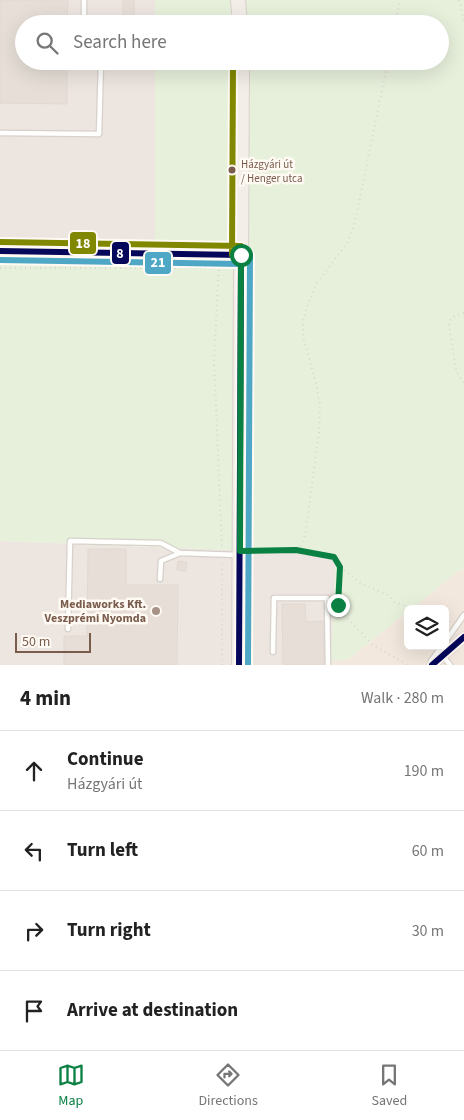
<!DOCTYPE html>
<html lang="en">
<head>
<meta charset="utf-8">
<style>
  body { margin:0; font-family:"Source Sans 3",sans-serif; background:#f2f2f2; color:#222 }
  .controls { position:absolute; right:15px; bottom:15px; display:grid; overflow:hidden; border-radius:8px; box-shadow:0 5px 20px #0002 }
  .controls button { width:45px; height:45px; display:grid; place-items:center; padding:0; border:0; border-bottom:1px solid #e0e0e0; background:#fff; color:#222; font:25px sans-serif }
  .scale { position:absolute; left:15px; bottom:12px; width:76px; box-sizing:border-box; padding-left:5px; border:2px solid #7a5c4d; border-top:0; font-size:14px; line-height:18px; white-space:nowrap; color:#7a5c4d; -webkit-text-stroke:4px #fffaf3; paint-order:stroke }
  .stop { position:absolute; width:15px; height:15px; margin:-11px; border:4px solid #0b8043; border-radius:50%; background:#fff }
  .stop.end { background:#0b8043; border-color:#fff; box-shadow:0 1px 5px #0008 }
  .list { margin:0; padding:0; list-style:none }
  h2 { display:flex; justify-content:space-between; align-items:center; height:65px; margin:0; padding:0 20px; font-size:21px }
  h2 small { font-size:16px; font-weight:400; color:#767676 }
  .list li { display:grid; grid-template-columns:32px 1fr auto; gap:15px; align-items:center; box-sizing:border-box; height:80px; padding:0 20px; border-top:1px solid #e0e0e0 }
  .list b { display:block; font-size:19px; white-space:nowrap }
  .list p { margin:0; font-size:16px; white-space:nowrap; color:#767676 }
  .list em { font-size:16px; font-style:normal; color:#767676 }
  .icon { flex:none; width:28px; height:28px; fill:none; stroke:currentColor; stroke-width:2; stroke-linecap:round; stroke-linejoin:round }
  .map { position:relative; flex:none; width:464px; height:665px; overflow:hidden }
  .search { position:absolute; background:#fff; box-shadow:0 5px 20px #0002; left:15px; right:15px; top:15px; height:55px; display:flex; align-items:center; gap:12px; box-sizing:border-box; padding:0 18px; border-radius:28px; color:#767676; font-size:19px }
  .sheet { height:385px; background:#fff }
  nav { display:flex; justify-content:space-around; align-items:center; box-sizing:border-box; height:70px; border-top:1px solid #e0e0e0; background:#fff; font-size:14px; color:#767676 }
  nav a { display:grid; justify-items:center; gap:2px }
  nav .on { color:#0b8043 }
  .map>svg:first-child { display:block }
  .residential { fill:#f2e8de }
  .industrial { fill:#ede5e0 }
  .green { fill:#e7f0db }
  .building { fill:#e6ded7; stroke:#e2d8d2 }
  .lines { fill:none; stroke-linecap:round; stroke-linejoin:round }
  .service-casing { stroke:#d7d1cb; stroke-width:7 }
  .minor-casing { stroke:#d7d1cb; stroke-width:11 }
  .primary-casing { stroke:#dad1cc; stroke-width:16 }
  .path { stroke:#dcd5d0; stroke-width:2; stroke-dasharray:1 4; stroke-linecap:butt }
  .service { stroke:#fefefd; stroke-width:4.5 }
  .minor { stroke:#fefefd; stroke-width:9 }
  .primary { stroke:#f3eee8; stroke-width:14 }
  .bus-1-casing { stroke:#fffaf3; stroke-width:10 }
  .bus-2-casing { stroke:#fffaf3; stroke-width:10 }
  .bus-3-casing { stroke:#fffaf3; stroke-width:10 }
  .bus-1 { stroke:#05085a; stroke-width:6 }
  .bus-2 { stroke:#4ea7c5; stroke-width:6 }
  .bus-3 { stroke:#808800; stroke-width:6 }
  .route { stroke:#0b8043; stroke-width:6 }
  .bus-dot { fill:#7a5c4d; stroke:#fffaf3; stroke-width:2 }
  .poi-dot { fill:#a69286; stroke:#fffaf3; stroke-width:2 }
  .labels { text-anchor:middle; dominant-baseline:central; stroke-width:5; stroke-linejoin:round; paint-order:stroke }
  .bus-label { font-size:11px; fill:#7a5c4d; stroke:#fffaf3; text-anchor:start }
  .poi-label { font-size:12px; font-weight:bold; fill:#7a5c4d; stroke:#fffaf3; text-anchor:end }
  .line-badge { stroke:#fffaf3; stroke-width:2 }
  .badge-label { font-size:14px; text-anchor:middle; font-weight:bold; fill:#fff }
</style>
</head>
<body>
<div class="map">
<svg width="464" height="665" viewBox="0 0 464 665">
  <rect width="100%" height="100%" fill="#f9f5f0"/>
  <path class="residential" d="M464,568V665H331V661L349,659L408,611V646H445V609H411L456,573Z"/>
  <path class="industrial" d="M0,0H155V24H24V61H155V252L0,250Z
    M0,541L336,554L331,665H0Z"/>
  <path class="green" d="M155,0H464V568L456,573L411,609H408V611L349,659L331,661L336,554L0,541V250L155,252V61H440V24H155Z"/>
  <path class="building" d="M0,0H68L67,24H24V61H67V104L0,103Z
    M123,0H134V24H123Z
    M88,549H126V585H178L177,665H64V636H87Z
    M178,561L187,562L186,571L177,570Z
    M282,604H305L306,622L323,621L324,665H283Z"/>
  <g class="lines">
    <defs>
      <path id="service" d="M84,24V0
        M0,133L99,134L101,61
        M160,579L161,561L180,553
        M68,629L70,541L161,543L180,553L239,555
        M445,642L464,615
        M273,652L274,598H327L328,665
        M442,655L450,665
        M431,661L442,646"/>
      <path id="minor" d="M0,251L241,255
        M432,665L464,637"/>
      <path id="primary" d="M238,0L240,24
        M239,665L242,61"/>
    </defs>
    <use href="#service" class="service-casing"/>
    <use href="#minor" class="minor-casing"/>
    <use href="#primary" class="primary-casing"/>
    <path class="path" d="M459,0L464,21
      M395,24L400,0
      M219,265L214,360L222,547
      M0,268H219
      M464,313L456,315L451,319L449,325L456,370L464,384
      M296,550L334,557L340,567L338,605L345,616L372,644L407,665
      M252,551L296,550L301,546L305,536L319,433L320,406L316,383L303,337V321L308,304L317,283L347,243L355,222L388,61
      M340,567L362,584L388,595L395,602L412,609
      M445,618L451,623
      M222,665V562"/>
    <use href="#service" class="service"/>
    <use href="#minor" class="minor"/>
    <use href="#primary" class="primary"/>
    <defs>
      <path id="bus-1" d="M0,251L241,255
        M239,665L241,255
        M432,665L464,637"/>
      <path id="bus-2" d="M0,260L241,264
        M248,665L250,255"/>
      <path id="bus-3" d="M0,242L241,246
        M232,255L233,61"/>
    </defs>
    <use href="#bus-1" class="bus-1-casing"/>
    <use href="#bus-2" class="bus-2-casing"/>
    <use href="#bus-3" class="bus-3-casing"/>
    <use href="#bus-1" class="bus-1"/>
    <use href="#bus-2" class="bus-2"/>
    <use href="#bus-3" class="bus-3"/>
  </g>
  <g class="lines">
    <path class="route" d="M241,255L240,551L296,550L334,557L340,567L338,605"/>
  </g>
  <circle class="bus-dot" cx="232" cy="170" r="4.5"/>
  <circle class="poi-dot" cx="156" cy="611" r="5"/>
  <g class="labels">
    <g class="bus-label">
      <text x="241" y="164">Házgyári út<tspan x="241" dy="14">/ Henger utca</tspan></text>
    </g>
    <g class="poi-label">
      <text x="146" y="604">Mediaworks Kft.<tspan x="146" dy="14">Veszprémi Nyomda</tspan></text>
    </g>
  </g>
  <g class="line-badge">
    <rect x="69" y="231" width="28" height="24" rx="5" fill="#808800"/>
    <rect x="111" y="241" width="19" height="24" rx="5" fill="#05085a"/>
    <rect x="144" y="251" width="28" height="24" rx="5" fill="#4ea7c5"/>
  </g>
  <g class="badge-label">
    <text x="83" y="248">18</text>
    <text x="120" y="258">8</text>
    <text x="158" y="267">21</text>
  </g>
</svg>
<div class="controls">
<button><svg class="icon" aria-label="layers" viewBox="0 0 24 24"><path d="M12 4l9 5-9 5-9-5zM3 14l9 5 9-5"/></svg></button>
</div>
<div class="scale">50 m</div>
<div class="stop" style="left:241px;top:255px"></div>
<div class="stop end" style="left:338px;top:605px"></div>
<div class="search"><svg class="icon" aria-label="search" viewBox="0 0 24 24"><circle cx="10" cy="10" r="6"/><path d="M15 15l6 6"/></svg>Search here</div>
</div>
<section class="sheet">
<h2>4 min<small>Walk · 280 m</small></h2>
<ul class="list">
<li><svg class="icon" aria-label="ahead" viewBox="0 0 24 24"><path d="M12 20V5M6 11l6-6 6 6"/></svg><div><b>Continue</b><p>Házgyári út</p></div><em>190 m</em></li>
<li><svg class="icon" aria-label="left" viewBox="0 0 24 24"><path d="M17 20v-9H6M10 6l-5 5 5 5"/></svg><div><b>Turn left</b></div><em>60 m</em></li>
<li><svg class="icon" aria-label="right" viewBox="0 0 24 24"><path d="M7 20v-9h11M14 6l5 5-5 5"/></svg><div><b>Turn right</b></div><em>30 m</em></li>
<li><svg class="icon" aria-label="arrive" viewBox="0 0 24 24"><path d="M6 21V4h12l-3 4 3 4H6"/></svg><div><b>Arrive at destination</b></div></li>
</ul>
</section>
<nav>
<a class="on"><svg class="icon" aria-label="map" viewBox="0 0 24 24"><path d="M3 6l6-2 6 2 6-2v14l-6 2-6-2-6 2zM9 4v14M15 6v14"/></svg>Map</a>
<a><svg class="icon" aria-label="directions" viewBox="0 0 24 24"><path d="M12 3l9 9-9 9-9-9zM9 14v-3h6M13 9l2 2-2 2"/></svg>Directions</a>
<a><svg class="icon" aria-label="saved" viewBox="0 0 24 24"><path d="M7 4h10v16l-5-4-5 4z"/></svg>Saved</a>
</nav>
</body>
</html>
